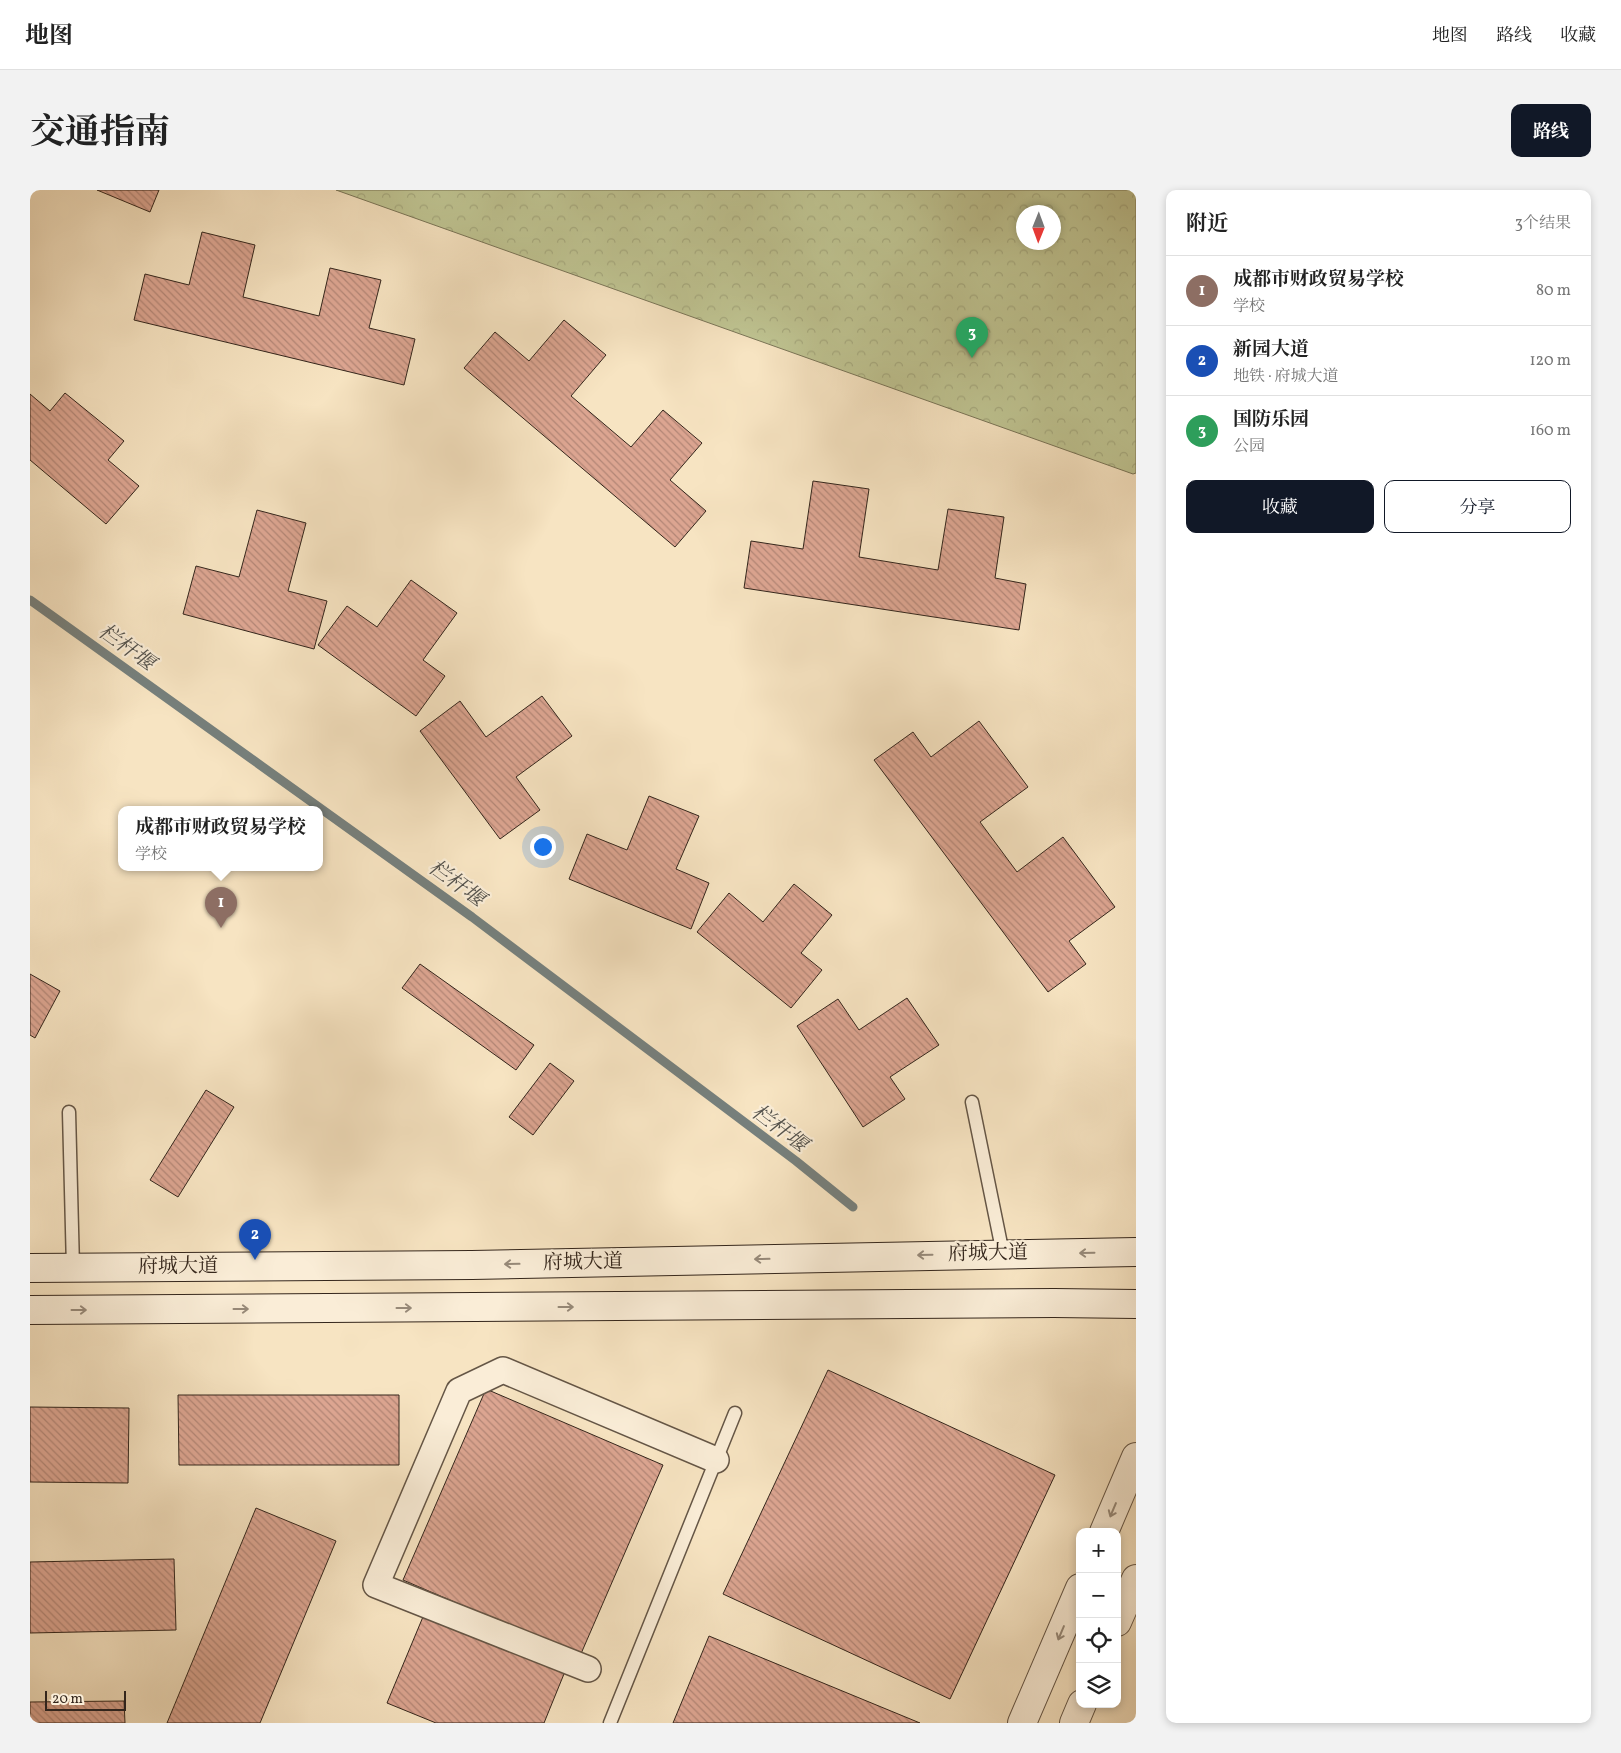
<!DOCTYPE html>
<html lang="zh">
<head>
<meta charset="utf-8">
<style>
  body { margin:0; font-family:Vollkorn,"Noto Serif SC",serif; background:#f2f2f2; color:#222 }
  .controls { position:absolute; right:15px; bottom:15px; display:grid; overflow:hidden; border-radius:10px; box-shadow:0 2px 8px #0003 }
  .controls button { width:45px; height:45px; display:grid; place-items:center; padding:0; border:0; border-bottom:1px solid #e0e0e0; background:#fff; color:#222; font:25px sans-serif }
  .compass { position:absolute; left:986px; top:15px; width:45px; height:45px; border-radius:50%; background:#fff; box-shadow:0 2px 8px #0003; rotate:181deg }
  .scale { position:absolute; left:15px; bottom:12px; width:81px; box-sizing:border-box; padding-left:5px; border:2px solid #34261c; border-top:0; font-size:14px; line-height:18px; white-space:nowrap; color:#34261c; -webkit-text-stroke:4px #faedd7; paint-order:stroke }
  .you { position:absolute; left:512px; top:656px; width:18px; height:18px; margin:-12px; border:4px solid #fff; border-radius:50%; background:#1a73e8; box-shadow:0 0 0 8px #1a73e833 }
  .badge { display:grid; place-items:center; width:32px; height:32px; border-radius:50%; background:#111827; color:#fff; font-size:16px; font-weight:700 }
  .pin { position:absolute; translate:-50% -41px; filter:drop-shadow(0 1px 2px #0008) }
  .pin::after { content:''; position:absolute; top:26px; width:18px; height:15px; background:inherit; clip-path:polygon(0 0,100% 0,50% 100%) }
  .popup { position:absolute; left:88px; top:616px; width:205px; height:65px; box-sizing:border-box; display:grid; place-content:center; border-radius:10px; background:#fff; filter:drop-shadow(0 1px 4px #0005); font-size:16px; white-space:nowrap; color:#767676 }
  .popup b { font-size:19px; color:#222 }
  .popup::after { content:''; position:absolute; left:50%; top:100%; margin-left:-10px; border:10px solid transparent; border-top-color:#fff }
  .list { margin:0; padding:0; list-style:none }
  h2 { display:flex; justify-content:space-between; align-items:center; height:65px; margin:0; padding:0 20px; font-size:21px }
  h2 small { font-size:16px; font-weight:400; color:#767676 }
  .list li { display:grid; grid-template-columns:32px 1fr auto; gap:15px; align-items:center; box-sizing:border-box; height:70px; padding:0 20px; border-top:1px solid #e0e0e0 }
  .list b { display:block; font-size:19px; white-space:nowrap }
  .list p { margin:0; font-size:16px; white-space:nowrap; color:#767676 }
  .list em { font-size:16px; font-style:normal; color:#767676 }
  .actions { display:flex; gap:10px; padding:15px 20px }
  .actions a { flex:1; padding:11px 0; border:1px solid #111827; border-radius:10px; text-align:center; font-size:18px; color:#111827 }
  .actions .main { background:#111827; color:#fff }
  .icon { flex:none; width:28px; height:28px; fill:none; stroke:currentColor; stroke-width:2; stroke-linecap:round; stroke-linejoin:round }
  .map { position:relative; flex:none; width:1106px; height:1533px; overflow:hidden; border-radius:10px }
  header { display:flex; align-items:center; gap:30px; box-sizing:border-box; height:70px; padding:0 25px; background:#fff; border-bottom:1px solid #e0e0e0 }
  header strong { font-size:24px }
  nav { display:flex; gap:28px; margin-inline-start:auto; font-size:18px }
  .intro { display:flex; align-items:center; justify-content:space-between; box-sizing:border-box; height:120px; padding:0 30px }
  h1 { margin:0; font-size:35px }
  .button { padding:12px 22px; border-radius:10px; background:#111827; color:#fff; font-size:18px; font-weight:700 }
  main { display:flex; gap:30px; padding:0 30px }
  aside { flex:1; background:#fff; border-radius:10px; box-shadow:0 2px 8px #0003 }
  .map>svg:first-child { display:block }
  .forest { fill:url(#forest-crowns); stroke:#7a7557; fill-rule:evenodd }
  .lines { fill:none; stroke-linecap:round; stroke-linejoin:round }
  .stream { stroke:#76807d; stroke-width:9 }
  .building { fill:url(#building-back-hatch); stroke:#34261c }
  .service-casing { stroke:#655646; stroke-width:15 }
  .minor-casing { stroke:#655646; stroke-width:28 }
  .tertiary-casing { stroke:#655646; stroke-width:30 }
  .secondary-casing { stroke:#34261c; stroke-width:30 }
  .service { stroke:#faedd7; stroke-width:12 }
  .minor { stroke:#faedd7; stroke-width:25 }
  .tertiary { stroke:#faedd7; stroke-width:28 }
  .secondary { stroke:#faedd7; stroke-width:28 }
  .oneway { stroke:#978a7a }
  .labels { text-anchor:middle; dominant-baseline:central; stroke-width:4.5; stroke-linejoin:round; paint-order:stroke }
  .street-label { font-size:20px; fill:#34261c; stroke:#faedd7 }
  .water-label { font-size:21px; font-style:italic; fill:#55534d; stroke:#faedd7 }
</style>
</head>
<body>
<header>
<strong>地图</strong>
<nav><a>地图</a><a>路线</a><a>收藏</a></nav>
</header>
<div class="intro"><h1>交通指南</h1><a class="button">路线</a></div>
<main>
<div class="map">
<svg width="1106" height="1533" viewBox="0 0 1106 1533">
  <defs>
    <pattern id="forest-crowns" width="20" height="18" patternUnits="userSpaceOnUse" patternTransform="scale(1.25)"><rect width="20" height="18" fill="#bfc492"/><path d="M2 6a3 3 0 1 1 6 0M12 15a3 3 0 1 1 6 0" fill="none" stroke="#a5a87d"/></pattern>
    <pattern id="building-back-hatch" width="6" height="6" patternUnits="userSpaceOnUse" patternTransform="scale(1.25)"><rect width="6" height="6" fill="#dca591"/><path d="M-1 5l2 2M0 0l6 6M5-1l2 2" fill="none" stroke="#b38676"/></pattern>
  </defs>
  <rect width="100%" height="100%" fill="#f7e4c2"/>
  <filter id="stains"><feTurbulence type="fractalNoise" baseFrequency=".004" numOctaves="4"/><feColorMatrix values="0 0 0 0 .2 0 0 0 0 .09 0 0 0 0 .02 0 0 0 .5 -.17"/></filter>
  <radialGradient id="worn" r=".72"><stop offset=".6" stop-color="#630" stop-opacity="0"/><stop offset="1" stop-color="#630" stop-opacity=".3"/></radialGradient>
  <path class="forest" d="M306,0H1106V283L1103,284ZM994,22H1024V52H994Z"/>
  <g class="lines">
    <path class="stream" d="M0,410L442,727L766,971L823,1017"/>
  </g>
  <path class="building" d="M67,0H129L120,22Z
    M172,42L225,55L213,107L289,126L300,78L351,90L339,138L385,149L374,195L104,130L115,84L159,95Z
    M534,130L576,165L541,206L601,257L633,220L672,253L640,290L676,321L645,357L434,178L465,142L499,171Z
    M35,203L94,251L78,270L109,296L76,334L0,270V204L20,221Z
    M783,291L839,299L829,367L908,380L918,319L974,327L965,388L996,394L989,440L714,398L721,351L773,359Z
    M227,320L276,333L258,401L297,411L284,459L153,424L166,376L209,387Z
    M381,390L427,423L393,470L415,486L386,526L288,455L317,416L347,437Z
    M512,506L542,546L486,587L510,620L470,649L390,541L430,511L456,547Z
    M949,531L998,597L950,632L987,682L1033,647L1085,717L1039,751L1056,774L1018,802L844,570L883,542L901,567Z
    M619,606L669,626L646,679L679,693L661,739L539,689L557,644L597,660Z
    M764,694L802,725L771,763L792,780L761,818L667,742L699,703L733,732Z
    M390,774L504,855L486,880L372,798Z
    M0,784L30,801L5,848L0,845Z
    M877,808L909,855L860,887L875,909L833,937L767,836L808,809L829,840Z
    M520,873L544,891L503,945L479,927Z
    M176,900L204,917L148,1007L120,990Z
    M798,1180L1025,1285L920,1509L693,1404Z
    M456,1199L633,1275L550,1466L373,1390Z
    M148,1205H369V1275H149Z
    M0,1217L99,1218L98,1293L0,1292Z
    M226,1318L306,1351L230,1533H137Z
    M144,1369L146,1440L0,1443V1372Z
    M395,1422L536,1479L514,1533H406L357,1513Z
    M679,1446L890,1533H643Z
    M94,1511L95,1533H0V1512Z"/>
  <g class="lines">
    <defs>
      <path id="service" d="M942,912L973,1064
        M39,922L43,1078
        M580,1533L705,1223"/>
      <path id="minor" d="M558,1479L346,1395L429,1201L473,1180L686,1270"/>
      <path id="tertiary" d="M1074,1342L1106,1267
        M1087,1432L1106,1389
        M992,1533L1050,1398
        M1044,1533L1052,1514"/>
      <path id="secondary" d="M0,1078L442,1075L1106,1062
        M0,1120L1024,1113L1106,1114"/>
    </defs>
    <use href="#service" class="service-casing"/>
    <use href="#minor" class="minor-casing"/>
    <use href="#tertiary" class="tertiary-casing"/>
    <use href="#secondary" class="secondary-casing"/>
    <use href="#service" class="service"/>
    <use href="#minor" class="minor"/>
    <use href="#tertiary" class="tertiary"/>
    <use href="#secondary" class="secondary"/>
  </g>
  <defs><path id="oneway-shaft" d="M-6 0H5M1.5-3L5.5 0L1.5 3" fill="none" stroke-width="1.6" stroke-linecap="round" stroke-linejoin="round" transform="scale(1.25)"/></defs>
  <g class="oneway">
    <use href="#oneway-shaft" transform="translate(1057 1063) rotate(179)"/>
    <use href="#oneway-shaft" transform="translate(895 1065) rotate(179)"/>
    <use href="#oneway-shaft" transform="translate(732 1069) rotate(179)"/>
    <use href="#oneway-shaft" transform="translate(482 1074) rotate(179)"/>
    <use href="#oneway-shaft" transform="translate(536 1117)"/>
    <use href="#oneway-shaft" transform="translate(374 1118)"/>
    <use href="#oneway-shaft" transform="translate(211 1119)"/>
    <use href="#oneway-shaft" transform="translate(49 1120)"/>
    <use href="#oneway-shaft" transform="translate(1083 1320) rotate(113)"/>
    <use href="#oneway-shaft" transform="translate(1031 1443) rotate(113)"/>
  </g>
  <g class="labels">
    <g class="street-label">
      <text transform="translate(958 1064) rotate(-1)">府城大道</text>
      <text transform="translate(553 1073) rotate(-1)">府城大道</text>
      <text x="148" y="1077">府城大道</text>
    </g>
    <g class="water-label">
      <text transform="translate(96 458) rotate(36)">栏杆堰</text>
      <text transform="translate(426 694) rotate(36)">栏杆堰</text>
      <text transform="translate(749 939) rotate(37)">栏杆堰</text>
    </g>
  </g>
  <rect width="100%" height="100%" filter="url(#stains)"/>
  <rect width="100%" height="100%" fill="url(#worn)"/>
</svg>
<div class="controls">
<button>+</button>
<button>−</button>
<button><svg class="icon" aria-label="locate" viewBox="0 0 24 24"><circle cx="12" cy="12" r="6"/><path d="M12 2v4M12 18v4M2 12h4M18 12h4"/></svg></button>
<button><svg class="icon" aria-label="layers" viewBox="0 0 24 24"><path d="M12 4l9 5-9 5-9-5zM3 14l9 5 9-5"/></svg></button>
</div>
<svg class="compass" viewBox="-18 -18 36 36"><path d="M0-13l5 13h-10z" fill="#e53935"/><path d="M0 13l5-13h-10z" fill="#767676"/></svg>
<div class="scale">20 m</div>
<div class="you"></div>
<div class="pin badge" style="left:191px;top:738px;background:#8d6e63">1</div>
<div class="popup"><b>成都市财政贸易学校</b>学校</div>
<div class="pin badge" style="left:225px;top:1070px;background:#1a4fb4">2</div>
<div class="pin badge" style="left:942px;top:168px;background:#2e9e5b">3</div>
</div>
<aside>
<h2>附近<small>3个结果</small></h2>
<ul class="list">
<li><span class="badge" style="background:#8d6e63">1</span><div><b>成都市财政贸易学校</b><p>学校</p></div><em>80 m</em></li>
<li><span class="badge" style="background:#1a4fb4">2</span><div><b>新园大道</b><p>地铁 · 府城大道</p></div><em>120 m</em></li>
<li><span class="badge" style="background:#2e9e5b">3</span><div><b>国防乐园</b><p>公园</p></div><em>160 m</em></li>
</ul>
<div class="actions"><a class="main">收藏</a><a>分享</a></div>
</aside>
</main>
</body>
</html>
